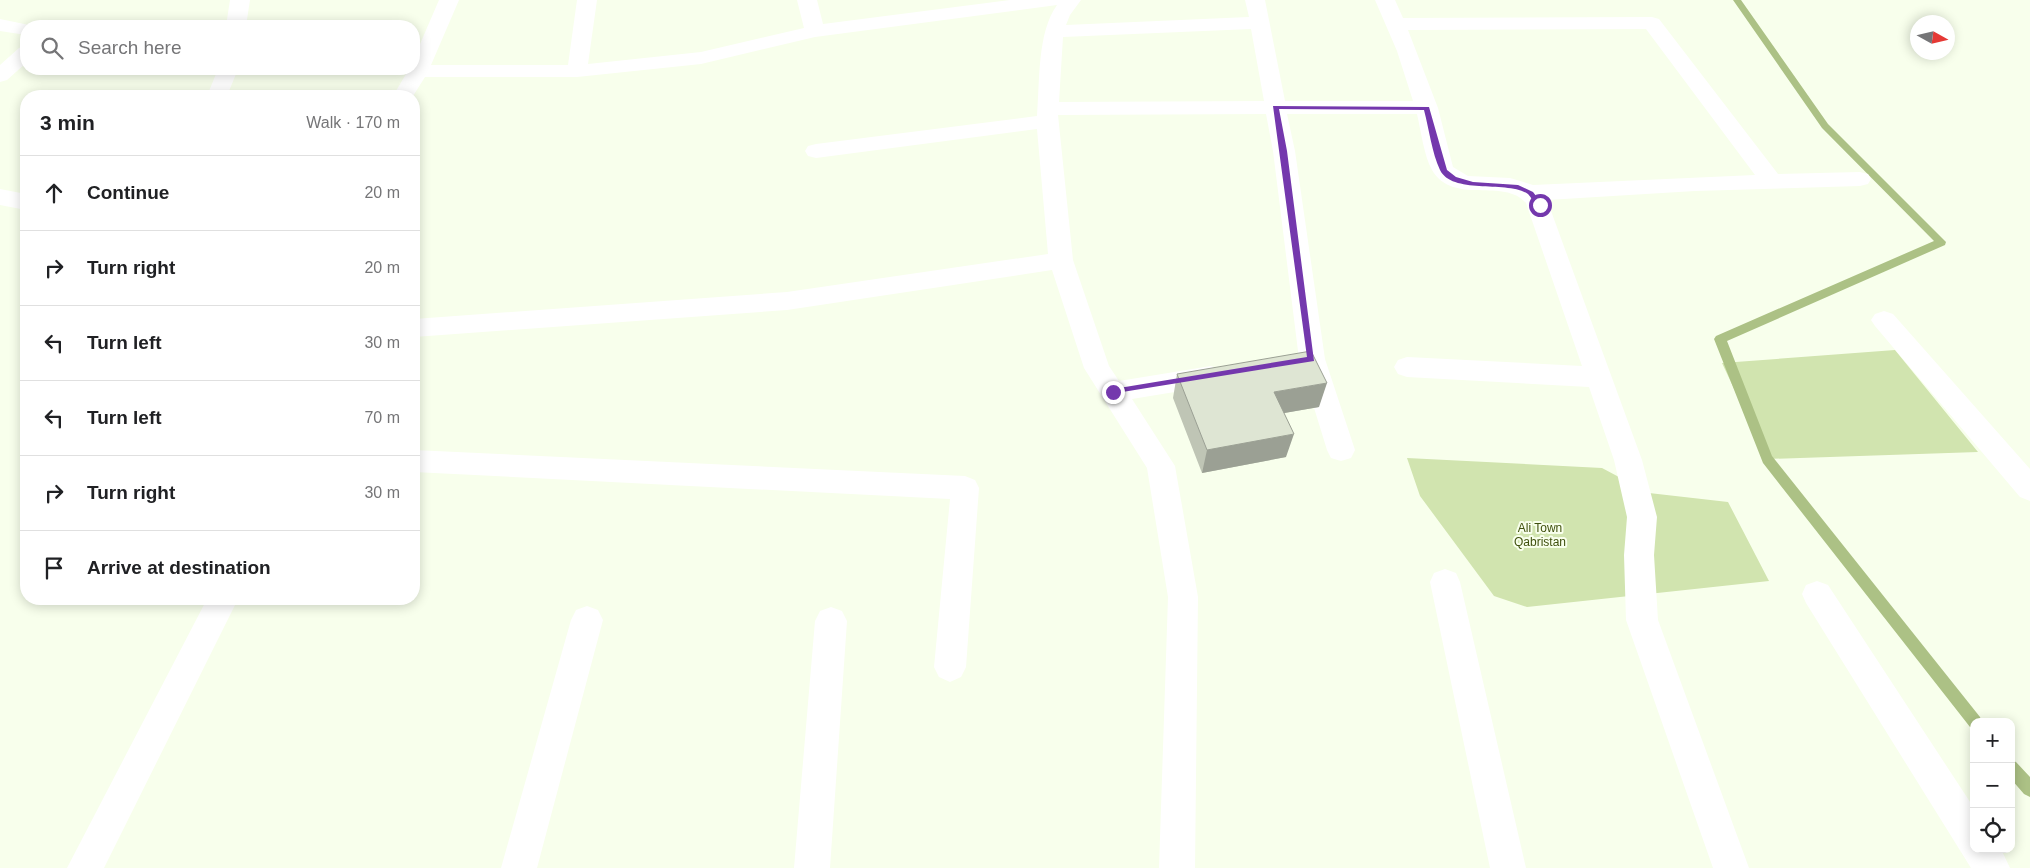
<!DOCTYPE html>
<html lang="en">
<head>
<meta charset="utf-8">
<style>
  body { margin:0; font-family:Arial,sans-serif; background:#f2f2f2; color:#202124 }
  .controls { position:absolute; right:15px; bottom:15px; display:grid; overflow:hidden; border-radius:10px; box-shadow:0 2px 12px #0003 }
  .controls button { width:45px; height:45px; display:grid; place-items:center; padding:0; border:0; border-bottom:1px solid #e0e0e0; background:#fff; color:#202124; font:25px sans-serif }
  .compass { position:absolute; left:1910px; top:15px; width:45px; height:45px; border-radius:50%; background:#fff; box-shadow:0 2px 12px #0003; rotate:98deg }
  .stop { position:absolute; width:15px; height:15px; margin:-11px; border:4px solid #7438ad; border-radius:50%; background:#fff }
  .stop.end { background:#7438ad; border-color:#fff; box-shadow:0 1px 5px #0008 }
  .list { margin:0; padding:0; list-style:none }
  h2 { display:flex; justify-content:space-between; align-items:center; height:65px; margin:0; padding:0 20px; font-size:21px }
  h2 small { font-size:16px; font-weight:400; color:#757577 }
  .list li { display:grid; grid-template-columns:32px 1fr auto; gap:15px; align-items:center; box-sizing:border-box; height:75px; padding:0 20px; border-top:1px solid #e0e0e0 }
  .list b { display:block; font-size:19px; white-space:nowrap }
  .list em { font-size:16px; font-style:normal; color:#757577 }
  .icon { flex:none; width:28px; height:28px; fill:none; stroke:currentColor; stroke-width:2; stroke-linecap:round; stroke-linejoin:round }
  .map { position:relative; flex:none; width:2030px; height:868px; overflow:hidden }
  .search { position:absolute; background:#fff; box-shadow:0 2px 12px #0003; left:20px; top:20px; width:400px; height:55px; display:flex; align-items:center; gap:12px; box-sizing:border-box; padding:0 18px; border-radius:20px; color:#757577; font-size:19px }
  .panel { position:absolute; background:#fff; box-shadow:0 2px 12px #0003; left:20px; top:90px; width:400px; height:515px; border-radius:20px }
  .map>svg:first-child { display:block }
  .green { fill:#d1e4af }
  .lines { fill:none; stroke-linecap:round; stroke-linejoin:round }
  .stream { fill:#acc185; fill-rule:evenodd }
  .minor { fill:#fff; fill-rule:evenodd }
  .wall { fill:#bfc5b5 }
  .shaded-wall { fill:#9ba094 }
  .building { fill:#dee5d3; stroke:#9ba094 }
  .route { fill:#7438ad }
  .labels { text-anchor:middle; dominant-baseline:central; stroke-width:4; stroke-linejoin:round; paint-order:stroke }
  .park-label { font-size:12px; fill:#3f500d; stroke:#f8ffec }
</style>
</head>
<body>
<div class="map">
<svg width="2030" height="868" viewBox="0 0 2030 868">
  <rect width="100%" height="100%" fill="#f8ffec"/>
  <path class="green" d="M1895,350L1978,452L1767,459L1722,363Z
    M1407,458L1602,468L1649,493L1728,502L1769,581L1527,607L1494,596L1420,496Z"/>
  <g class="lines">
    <path class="stream" d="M1733,0H1741L1828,124L1946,242L1945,245L1727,341L1772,456L1980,717L1982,722H1974V729L1970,727L1763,463L1714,339L1716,336L1934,241L1822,128Z
      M2011,760L2016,762L2030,777V797L2024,794L2011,779Z"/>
    <path class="minor" d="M230,0H250L246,26H226Z
      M439,0H459L431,65H568L577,0H597L588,64L701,52L804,28L797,0H817L823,24L1010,0H1081L1070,15L1066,25L1249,17L1245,0H1265L1285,101H1413L1397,51L1375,0H1395L1403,18L1652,17L1659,19L1778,174L1860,172L1868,174L1871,179L1868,184L1860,186L1695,191L1547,200L1642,460L1657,517L1654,555L1658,620L1749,868H1713L1626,620L1624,555L1627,517L1614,460L1589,387L1407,377L1398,374L1394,367L1398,360L1407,357L1582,366L1526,203C1504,177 1453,206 1432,170C1424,156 1421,131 1417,114H1287L1295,151L1325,359L1355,450L1351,458L1341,461L1331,458L1327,450L1299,359L1273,151L1266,114L1058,115L1073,260L1109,366L1119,381L1211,366L1220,369L1224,376L1220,383L1211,386L1132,399L1175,466L1198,597L1195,868H1159L1168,597L1147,468L1084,368L1052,270L787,310L414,337V319L787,292L1048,254L1037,129L816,158L808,156L805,151L808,146L816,144L1037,116C1040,81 1037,33 1057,5L815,37L701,64L577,77H425L413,96H393L409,69H414V58ZM1251,29L1264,101L1059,102L1063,37ZM1646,29L1755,175L1533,185L1510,178L1468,176L1453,167L1438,108L1408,30Z
      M0,19L34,26H26V35L0,31Z
      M26,46V63L7,80L0,82V65L19,48Z
      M218,69H238L227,96H207Z
      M0,189L26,194V210L0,205Z
      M1884,311L1893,314L2030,469V501L2020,497L1875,326L1871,320L1875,314Z
      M414,450L965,476L975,480L979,488L966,667L961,677L950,682L939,677L934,667L950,499L414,472Z
      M1445,569L1456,573L1460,582L1526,868H1490L1430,582L1434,573Z
      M1817,581L1828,585L1974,808V849H2001L2010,868H1971L1806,603L1802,594L1806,585Z
      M207,599H238L104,868H67Z
      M587,606L598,610L603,620L537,868H501L571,620L576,610Z
      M831,607L842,611L847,621L830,868H794L815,621L820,611Z"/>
  </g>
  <path class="wall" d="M1177,374L1319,407L1284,413L1286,457L1202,473L1173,398Z"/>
  <path class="shaded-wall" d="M1327,383L1319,407L1267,416L1274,392Z
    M1294,434L1286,457L1202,473L1207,450Z"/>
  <path class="building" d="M1311,351L1327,383L1274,392L1294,434L1207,450L1177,374Z"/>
  <path class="route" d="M1273,106L1429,107L1447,170L1456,177L1473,182L1518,185L1533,192L1543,205L1537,207C1534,203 1531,197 1528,194C1508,180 1452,195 1440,170C1432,153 1429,129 1424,110L1279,109L1287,151L1314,361L1110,394L1109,392L1113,389L1307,357Z"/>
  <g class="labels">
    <g class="park-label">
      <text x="1540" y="528">Ali Town<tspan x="1540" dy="14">Qabristan</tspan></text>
    </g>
  </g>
</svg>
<div class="controls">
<button>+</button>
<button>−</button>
<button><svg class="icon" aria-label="locate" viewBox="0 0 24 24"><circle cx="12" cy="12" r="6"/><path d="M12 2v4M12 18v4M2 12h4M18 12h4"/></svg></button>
</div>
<svg class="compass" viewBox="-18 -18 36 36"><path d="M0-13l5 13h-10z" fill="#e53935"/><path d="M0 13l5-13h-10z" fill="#757577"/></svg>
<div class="stop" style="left:1540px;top:205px"></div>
<div class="stop end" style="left:1113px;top:392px"></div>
<div class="search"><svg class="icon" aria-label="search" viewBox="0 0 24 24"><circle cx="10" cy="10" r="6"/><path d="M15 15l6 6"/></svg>Search here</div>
<section class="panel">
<h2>3 min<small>Walk · 170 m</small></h2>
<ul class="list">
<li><svg class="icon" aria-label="ahead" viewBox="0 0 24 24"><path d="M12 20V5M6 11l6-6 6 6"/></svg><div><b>Continue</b></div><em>20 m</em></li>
<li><svg class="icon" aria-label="right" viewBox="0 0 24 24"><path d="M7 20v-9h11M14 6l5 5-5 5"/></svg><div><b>Turn right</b></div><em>20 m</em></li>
<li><svg class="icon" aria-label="left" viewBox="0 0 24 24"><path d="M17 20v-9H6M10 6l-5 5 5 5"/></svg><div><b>Turn left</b></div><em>30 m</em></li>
<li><svg class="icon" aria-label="left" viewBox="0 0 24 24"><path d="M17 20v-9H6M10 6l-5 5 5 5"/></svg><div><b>Turn left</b></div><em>70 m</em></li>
<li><svg class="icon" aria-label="right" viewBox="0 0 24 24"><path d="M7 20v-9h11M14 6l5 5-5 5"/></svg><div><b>Turn right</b></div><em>30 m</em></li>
<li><svg class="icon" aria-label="arrive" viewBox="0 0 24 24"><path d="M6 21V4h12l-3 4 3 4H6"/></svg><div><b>Arrive at destination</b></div></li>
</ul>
</section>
</div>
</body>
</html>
